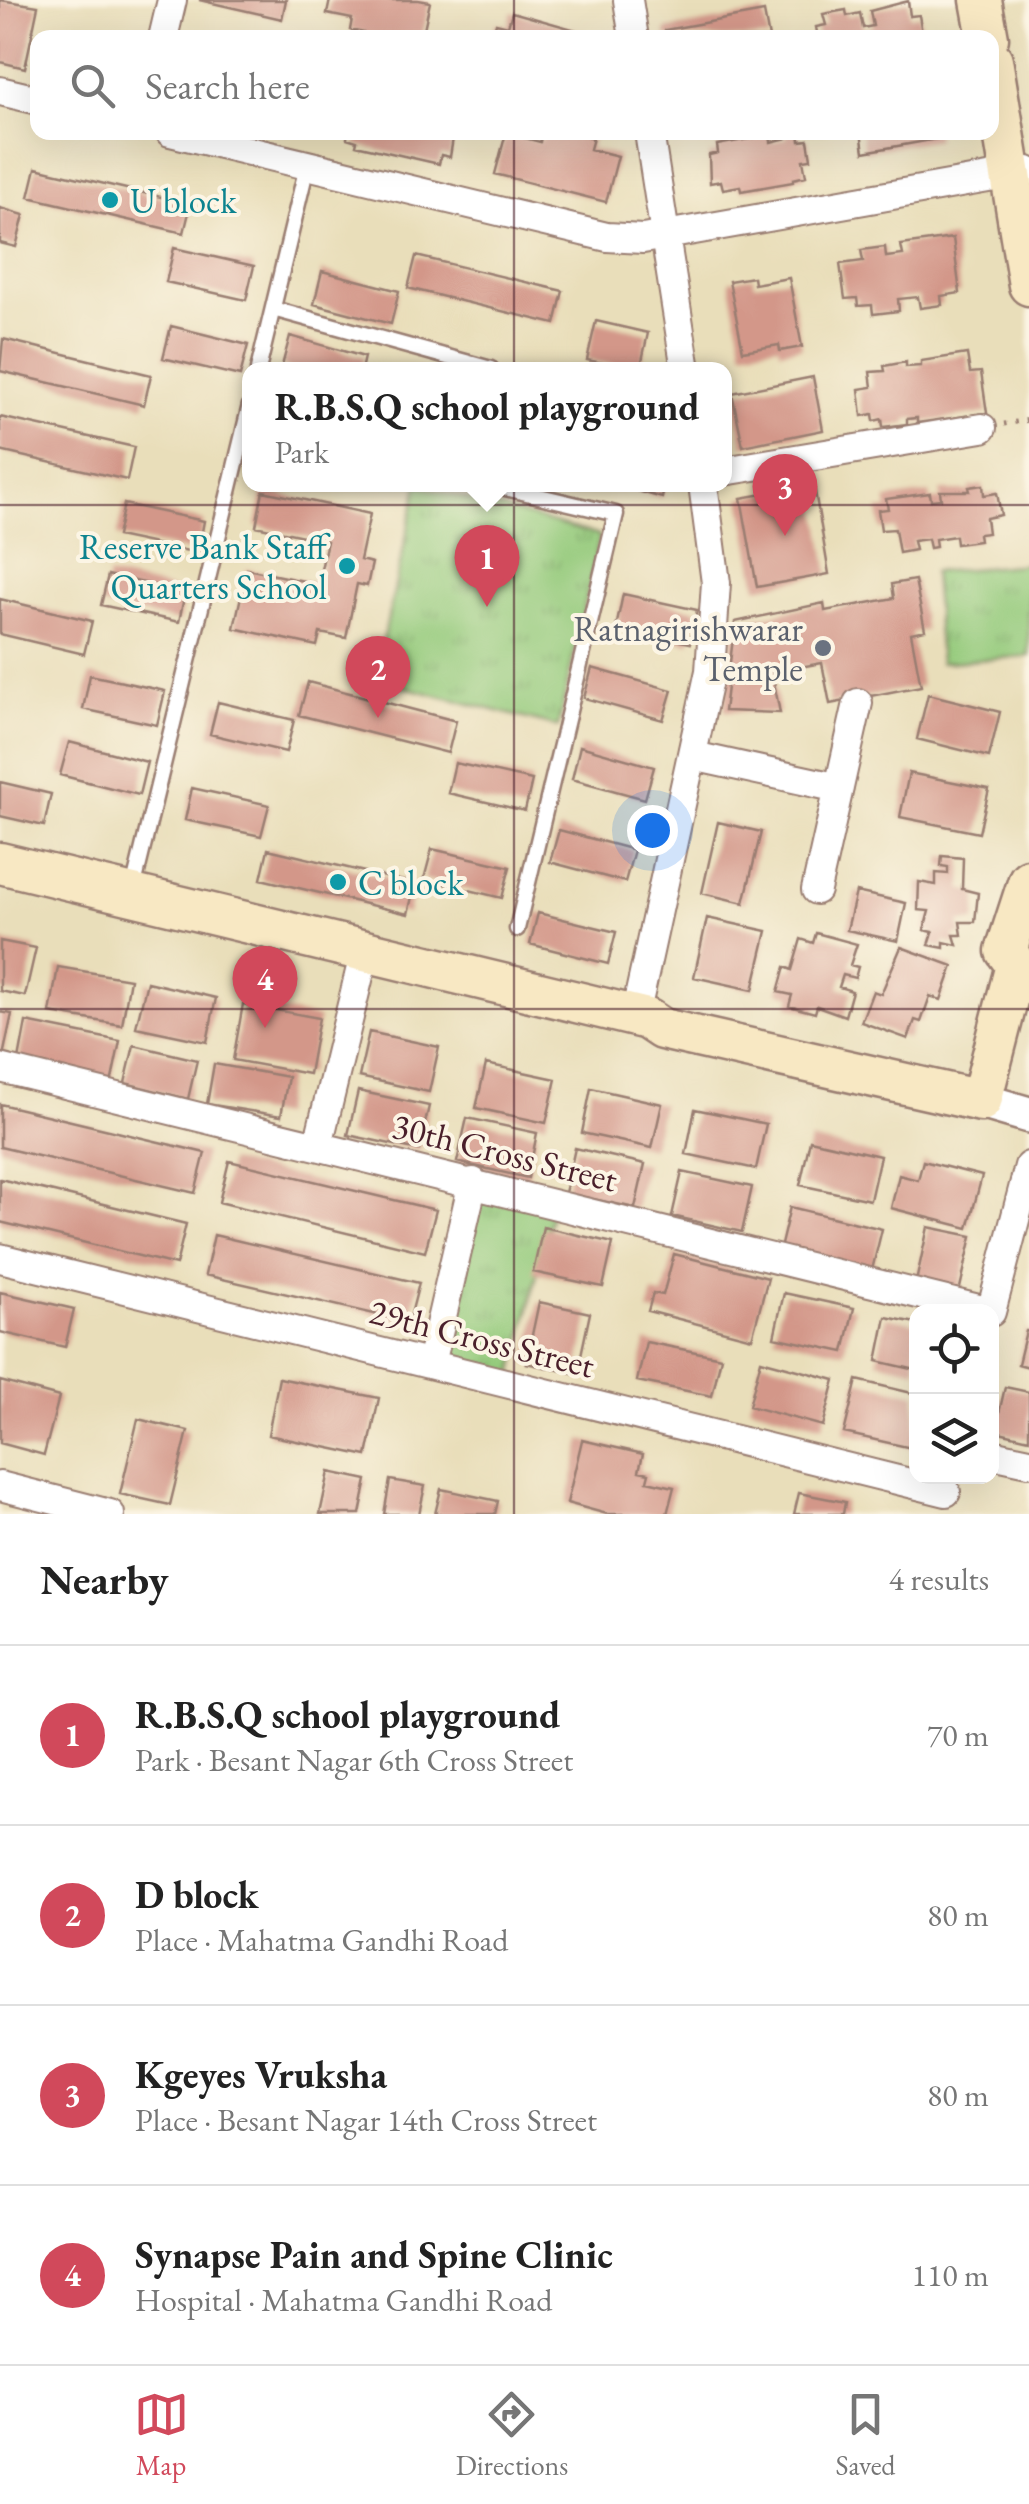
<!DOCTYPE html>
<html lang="en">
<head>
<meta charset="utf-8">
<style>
  body { margin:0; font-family:"EB Garamond",serif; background:#f6f6f6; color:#222 }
  .controls { position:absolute; right:30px; bottom:30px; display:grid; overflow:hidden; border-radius:20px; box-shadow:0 10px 40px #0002 }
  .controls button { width:90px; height:90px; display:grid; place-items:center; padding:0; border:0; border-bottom:2px solid #e0e0e0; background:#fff; color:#222; font:50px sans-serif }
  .you { position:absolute; left:652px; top:830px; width:35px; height:35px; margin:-25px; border:8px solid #fff; border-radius:50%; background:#1a73e8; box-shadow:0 0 0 15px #1a73e833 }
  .badge { display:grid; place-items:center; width:65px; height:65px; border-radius:50%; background:#d1495b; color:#fff; font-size:32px; font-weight:700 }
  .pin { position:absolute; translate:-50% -82px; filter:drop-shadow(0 2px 5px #0008) }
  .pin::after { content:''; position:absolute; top:52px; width:35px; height:30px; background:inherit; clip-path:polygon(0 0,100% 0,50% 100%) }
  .popup { position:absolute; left:242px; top:362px; width:490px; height:130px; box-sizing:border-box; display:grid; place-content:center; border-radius:20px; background:#fff; filter:drop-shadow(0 2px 8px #0005); font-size:32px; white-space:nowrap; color:#767676 }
  .popup b { font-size:38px; color:#222 }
  .popup::after { content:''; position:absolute; left:50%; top:100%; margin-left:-20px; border:20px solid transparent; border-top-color:#fff }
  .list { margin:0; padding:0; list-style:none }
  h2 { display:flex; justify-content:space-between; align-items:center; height:130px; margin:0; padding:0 40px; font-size:42px }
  h2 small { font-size:32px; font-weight:400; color:#767676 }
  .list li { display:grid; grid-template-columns:65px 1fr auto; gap:30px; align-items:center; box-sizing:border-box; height:180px; padding:0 40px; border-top:2px solid #e0e0e0 }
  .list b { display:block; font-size:38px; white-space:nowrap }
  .list p { margin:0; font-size:32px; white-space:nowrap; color:#767676 }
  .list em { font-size:32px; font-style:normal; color:#767676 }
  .icon { flex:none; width:55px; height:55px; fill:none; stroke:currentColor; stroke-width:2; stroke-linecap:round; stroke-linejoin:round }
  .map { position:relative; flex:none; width:1029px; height:1514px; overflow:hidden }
  .search { position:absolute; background:#fff; box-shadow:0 10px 40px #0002; left:30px; right:30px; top:30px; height:110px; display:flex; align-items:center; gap:25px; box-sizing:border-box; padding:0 35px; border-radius:20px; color:#767676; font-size:38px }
  .sheet { height:850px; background:#fff }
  nav { display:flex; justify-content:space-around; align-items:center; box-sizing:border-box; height:140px; border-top:2px solid #e0e0e0; background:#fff; font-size:28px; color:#767676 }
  nav a { display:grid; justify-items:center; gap:5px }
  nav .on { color:#d1495b }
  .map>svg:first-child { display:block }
  .grass { fill:url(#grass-tufts); stroke:#6f7454; stroke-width:2.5 }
  .building { fill:#d39789 }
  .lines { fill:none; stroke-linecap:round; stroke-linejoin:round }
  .service-casing { stroke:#9a7e72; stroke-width:19 }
  .minor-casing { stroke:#9a7e72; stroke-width:32 }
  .tertiary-casing { stroke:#9a7e72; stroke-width:40 }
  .secondary-casing { stroke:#9a7e72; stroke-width:45 }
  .path { stroke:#9a7e72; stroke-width:5; stroke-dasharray:2.5 8; stroke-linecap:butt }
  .service { stroke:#fff; stroke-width:14 }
  .minor { stroke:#fff; stroke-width:28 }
  .tertiary { stroke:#fff; stroke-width:35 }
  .secondary { stroke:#f8e8c3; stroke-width:40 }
  .grid { fill:none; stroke:#4a1f2b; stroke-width:2.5; stroke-opacity:0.55 }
  .culture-dot { fill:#0f9aa8; stroke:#fcf5e5; stroke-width:4 }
  .worship-dot { fill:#6b7280; stroke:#fcf5e5; stroke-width:4 }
  .labels { text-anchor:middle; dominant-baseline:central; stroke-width:8; stroke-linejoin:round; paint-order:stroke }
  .culture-label { font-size:35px; fill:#0d838f; stroke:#fcf5e5; text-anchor:start }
  .worship-label { font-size:35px; fill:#5b616d; stroke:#fcf5e5; text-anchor:end }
  .street-label { font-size:35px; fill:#4a1f2b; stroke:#fcf5e5 }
</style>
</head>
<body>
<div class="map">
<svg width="1029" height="1514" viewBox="0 0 1029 1514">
  <defs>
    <pattern id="grass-tufts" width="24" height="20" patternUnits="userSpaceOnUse" patternTransform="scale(2.5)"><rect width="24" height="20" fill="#94ca7c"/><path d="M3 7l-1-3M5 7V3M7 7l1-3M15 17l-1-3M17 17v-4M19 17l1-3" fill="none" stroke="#81ad6b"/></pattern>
  </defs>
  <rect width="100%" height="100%" fill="#fcf5e5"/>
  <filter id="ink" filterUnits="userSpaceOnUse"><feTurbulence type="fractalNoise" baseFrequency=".01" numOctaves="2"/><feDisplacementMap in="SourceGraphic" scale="20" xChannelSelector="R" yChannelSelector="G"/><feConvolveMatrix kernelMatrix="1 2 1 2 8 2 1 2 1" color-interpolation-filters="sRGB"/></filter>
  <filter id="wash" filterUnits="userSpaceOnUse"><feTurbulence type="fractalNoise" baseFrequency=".0048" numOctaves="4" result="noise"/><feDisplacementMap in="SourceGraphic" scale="40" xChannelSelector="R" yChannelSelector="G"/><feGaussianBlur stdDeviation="2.25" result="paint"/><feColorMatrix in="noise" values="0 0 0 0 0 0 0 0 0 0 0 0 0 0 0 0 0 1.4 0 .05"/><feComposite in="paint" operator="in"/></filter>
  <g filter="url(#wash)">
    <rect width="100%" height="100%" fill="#e9deba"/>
    <path class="grass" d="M418,485L600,536L558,727L374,679Z
      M1029,564V656L940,663L933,572Z
      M475,1191L552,1210L513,1376L436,1356Z"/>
    <g id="blocks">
      <path class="building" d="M0,0L38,6L25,68L0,62Z
        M199,0H286L282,19Z
        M330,0H418L430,2L422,38L403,35L402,38H388L350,30L352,19L327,14Z
        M908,1L910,16L919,15L922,33L913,35V38H818L816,27L826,25L823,14L846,10L847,16L860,13L863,28L873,26L870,11Z
        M512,12L587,33L585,38H492L496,23L508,26Z
        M764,12L769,38H667L665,30Z
        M348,132H454L450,157L441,155L439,164L356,145L357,141L347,138Z
        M542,132H573L593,138L590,149L618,156L606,202L495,174L506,133L540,142Z
        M786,132H799L800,141L808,140L811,159L803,160L806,176L793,179V182L741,191L740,186L723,189L721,181L710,183L709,155L718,153L717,145L770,135L771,142L787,138Z
        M861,132H936L937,139L864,152Z
        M36,168L191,204L184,233L29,197Z
        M0,208L24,215L16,247L0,243Z
        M953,238L960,293L941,296L942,305L920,308L918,297L898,299L899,311L873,314L872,305L858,306L857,298L845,299L840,264L863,261L861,250L885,247L886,257L903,255L901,245Z
        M174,248L254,266L246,300L166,282Z
        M416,256L563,291L555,324L408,288Z
        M322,271L399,291L391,324L314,304Z
        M753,277L754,284L789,278L802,347L780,351L779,345L743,351L729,281Z
        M596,321L648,333L640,370L587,360Z
        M171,326L248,345L240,376L163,358Z
        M290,336L364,357L361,370H294L282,366Z
        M3,339L151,375L144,405L0,371Z
        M967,354L970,373L981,372L987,413L917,423V418L907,419V424L883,427L882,419L874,421L873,414L862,416L859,389L872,387L870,372L885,371L884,366L906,362V367L921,366V361Z
        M813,377L823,430L743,446L732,393Z
        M0,417L134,447L127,480L0,451Z
        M613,484H665L662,498Z
        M814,485L829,574L757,587L741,498Z
        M983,485L984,495L997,493L1001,515L986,518L988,533L978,534L979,541L956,544L955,536L935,539L936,547L930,548L928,539L913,541L915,550L899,553L895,529L881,530L878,510L888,509L886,499L930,493L931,500L941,499L940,491H970L969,487Z
        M263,491L370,514L360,560L372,563L367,586L357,584L346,638L320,633L317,646L234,628L247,569L318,584L327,541L256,526Z
        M124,504L204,521L198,553L117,536Z
        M108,575L185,592L179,622L101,605Z
        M915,580L925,630L911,633L921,686L830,704L822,663L772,672L780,713L724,711L735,622L824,603L825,611L894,598L892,584Z
        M623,594L697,610L690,643L616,628Z
        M0,599L92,621L84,654L0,634Z
        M592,668L672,690L663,720L584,698Z
        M90,675L165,691L157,725L83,709Z
        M308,682L456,721L448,753L299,715Z
        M928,694L1000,712L989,757L917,739Z
        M218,702L294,720L286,752L210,734Z
        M69,742L147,762L139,795L60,775Z
        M580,746L654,767L645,799L572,779Z
        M455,763L532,780L525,811L448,793Z
        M909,773L989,789L979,833L900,817Z
        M0,782L51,794L44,826L0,816Z
        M192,788L269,805L261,836L185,820Z
        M718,822L761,832L744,903L702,893Z
        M559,830L634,850L625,882L550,862Z
        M268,849L415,884L408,914L261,879Z
        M432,849L510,867L502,898L424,879Z
        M942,856L963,858L962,889L978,893L975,922H960L962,935H954L957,945L944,942V948L929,945L933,932L924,930L929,911L918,910L919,882L936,885V873L948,874V867L941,866Z
        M856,892L906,903L898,941L847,930Z
        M538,913L616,932L608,964L530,944Z
        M707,918L767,931L753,990L694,977Z
        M816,933L857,944L850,965L858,967L855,978L843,975L839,987L852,991L845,1016L817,1006L815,1013L789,1006L792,995L778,992L785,967L792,970L801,939L813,943Z
        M0,941L36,948L25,996L0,991Z
        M901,947L953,966L941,1000L930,996L921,1022L915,1020L908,1039L861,1022L873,991L881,994Z
        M58,967L130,979L122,1025L50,1013Z
        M147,982L216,998L207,1042L136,1027Z
        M243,1004L319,1018L309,1074L233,1060Z
        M0,1012L12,1014L2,1061H0Z
        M26,1022L120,1041L111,1084L18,1065Z
        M369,1032L439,1047L429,1092L359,1077Z
        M134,1045L197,1060L188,1099L125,1083Z
        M214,1064L288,1077L281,1116L207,1104Z
        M486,1064L556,1079L546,1123L476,1108Z
        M591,1088L662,1104L652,1148L582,1133Z
        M358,1091L429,1106L419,1150L348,1135Z
        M0,1104L205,1153L195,1193L0,1147Z
        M695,1109L766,1124L756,1169L686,1154Z
        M467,1118L537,1133L528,1178L457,1162Z
        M810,1140L880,1156L870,1200L800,1185Z
        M575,1148L645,1164L635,1208L565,1193Z
        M229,1161L436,1210L425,1252L219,1202Z
        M923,1161L982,1176L968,1228L891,1208L899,1175L918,1180Z
        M682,1172L752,1187L742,1232L672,1216Z
        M0,1179L186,1224L176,1265L0,1222Z
        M790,1207L882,1229L872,1270L780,1249Z
        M543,1227L613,1243L603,1287L533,1272Z
        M928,1227L972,1236L957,1301L914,1291Z
        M214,1235L419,1283L409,1322L205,1275Z
        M674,1254L768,1278L752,1338L648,1311L653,1293L663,1295Z
        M0,1292L74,1309L65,1347L0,1332Z
        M784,1293L854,1308L844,1352L774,1337Z
        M539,1302L590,1313L577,1374L526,1363Z
        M886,1317L916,1323V1370L877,1361Z
        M1026,1331H1029V1367L1018,1364Z
        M646,1342L721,1357L712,1396L637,1381Z
        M761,1360L835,1380L823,1426L749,1406Z
        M279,1378L379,1398L367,1456L268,1435Z
        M857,1380L916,1394V1449L844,1433Z
        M0,1381L59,1397L44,1455L0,1443Z
        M1005,1387L1029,1392V1439L995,1431Z
        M138,1419L188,1431L170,1505L120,1494Z
        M582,1440L643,1454L639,1471L649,1473L647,1481L674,1487L667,1514H607L567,1503Z
        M329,1472L367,1480L360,1514H320Z
        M390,1480L425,1486L419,1514H384Z
        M441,1489L498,1501L495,1514H435Z
        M799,1493L845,1502L843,1514H794Z"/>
    </g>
  </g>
  <g filter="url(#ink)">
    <use href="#blocks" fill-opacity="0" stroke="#9a7e72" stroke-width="2.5"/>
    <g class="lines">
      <defs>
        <path id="service" d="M273,309L491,369
          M258,370L307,166
          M488,484L616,514L517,929
          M133,889L250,405"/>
        <path id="minor" d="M628,0L634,38
          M163,38L172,0
          M0,91L38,100
          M170,132L607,237L643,239L1028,171
          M649,132L686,370
          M724,471L982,428
          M693,756L839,788
          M816,890L858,703
          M635,1016L710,671L716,583L703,484
          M0,1068L991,1312L1029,1166
          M318,1145L365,951
          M0,1258L946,1492
          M431,1364L473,1182
          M992,1454L1029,1462
          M0,1486L110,1514"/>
        <path id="tertiary" d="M981,1101L1029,1115"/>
        <path id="secondary" d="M981,0L988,38
          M992,60L1029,285
          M0,863L647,1019L662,1029L981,1101L1016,965L1006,951
          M1006,951L1029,880"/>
      </defs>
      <use href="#service" class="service-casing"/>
      <use href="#minor" class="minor-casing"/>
      <use href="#tertiary" class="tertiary-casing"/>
      <use href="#secondary" class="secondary-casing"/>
      <path class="path" d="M1004,424L1029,420"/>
      <use href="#service" class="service"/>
      <use href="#minor" class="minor"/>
      <use href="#tertiary" class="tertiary"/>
      <use href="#secondary" class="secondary"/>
    </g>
  </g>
  <path class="grid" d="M514,0V38M514,132V1514M0,505H1029M0,1009H1029"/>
  <g class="culture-dot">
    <circle cx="110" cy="200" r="10"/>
    <circle cx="347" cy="566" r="10"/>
    <circle cx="338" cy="882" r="10"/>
  </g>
  <circle class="worship-dot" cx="823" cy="648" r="10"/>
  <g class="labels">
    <g class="culture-label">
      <text x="130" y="200">U block</text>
      <text x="327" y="546" text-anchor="end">Reserve Bank Staff<tspan x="327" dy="40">Quarters School</tspan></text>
      <text x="358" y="882">C block</text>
    </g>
    <g class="worship-label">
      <text x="803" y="628">Ratnagirishwarar<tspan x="803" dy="40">Temple</tspan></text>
    </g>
    <g class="street-label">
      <text transform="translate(505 1152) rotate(14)">30th Cross Street</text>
      <text transform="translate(482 1338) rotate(14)">29th Cross Street</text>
    </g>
  </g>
</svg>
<div class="controls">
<button><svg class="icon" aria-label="locate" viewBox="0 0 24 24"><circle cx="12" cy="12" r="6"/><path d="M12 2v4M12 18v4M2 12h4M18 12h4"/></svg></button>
<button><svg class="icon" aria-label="layers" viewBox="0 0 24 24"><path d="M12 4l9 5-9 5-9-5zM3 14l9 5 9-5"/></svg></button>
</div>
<div class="you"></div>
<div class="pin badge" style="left:487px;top:607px">1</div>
<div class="popup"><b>R.B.S.Q school playground</b>Park</div>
<div class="pin badge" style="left:378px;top:718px">2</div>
<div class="pin badge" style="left:785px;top:536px">3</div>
<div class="pin badge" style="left:265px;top:1028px">4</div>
<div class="search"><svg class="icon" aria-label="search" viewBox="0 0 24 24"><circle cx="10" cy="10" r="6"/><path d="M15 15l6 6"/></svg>Search here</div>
</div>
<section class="sheet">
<h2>Nearby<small>4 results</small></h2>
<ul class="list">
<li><span class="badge">1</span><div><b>R.B.S.Q school playground</b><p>Park · Besant Nagar 6th Cross Street</p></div><em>70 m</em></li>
<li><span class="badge">2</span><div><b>D block</b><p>Place · Mahatma Gandhi Road</p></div><em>80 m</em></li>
<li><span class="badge">3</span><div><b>Kgeyes Vruksha</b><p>Place · Besant Nagar 14th Cross Street</p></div><em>80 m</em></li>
<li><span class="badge">4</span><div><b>Synapse Pain and Spine Clinic</b><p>Hospital · Mahatma Gandhi Road</p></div><em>110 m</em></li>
</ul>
</section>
<nav>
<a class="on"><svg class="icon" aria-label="map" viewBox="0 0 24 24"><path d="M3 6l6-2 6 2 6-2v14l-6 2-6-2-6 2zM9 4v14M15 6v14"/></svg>Map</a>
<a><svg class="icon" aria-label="directions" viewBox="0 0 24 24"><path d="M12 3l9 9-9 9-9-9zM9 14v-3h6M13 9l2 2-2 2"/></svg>Directions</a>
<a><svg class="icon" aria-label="saved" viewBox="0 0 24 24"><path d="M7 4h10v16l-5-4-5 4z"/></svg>Saved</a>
</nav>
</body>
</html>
